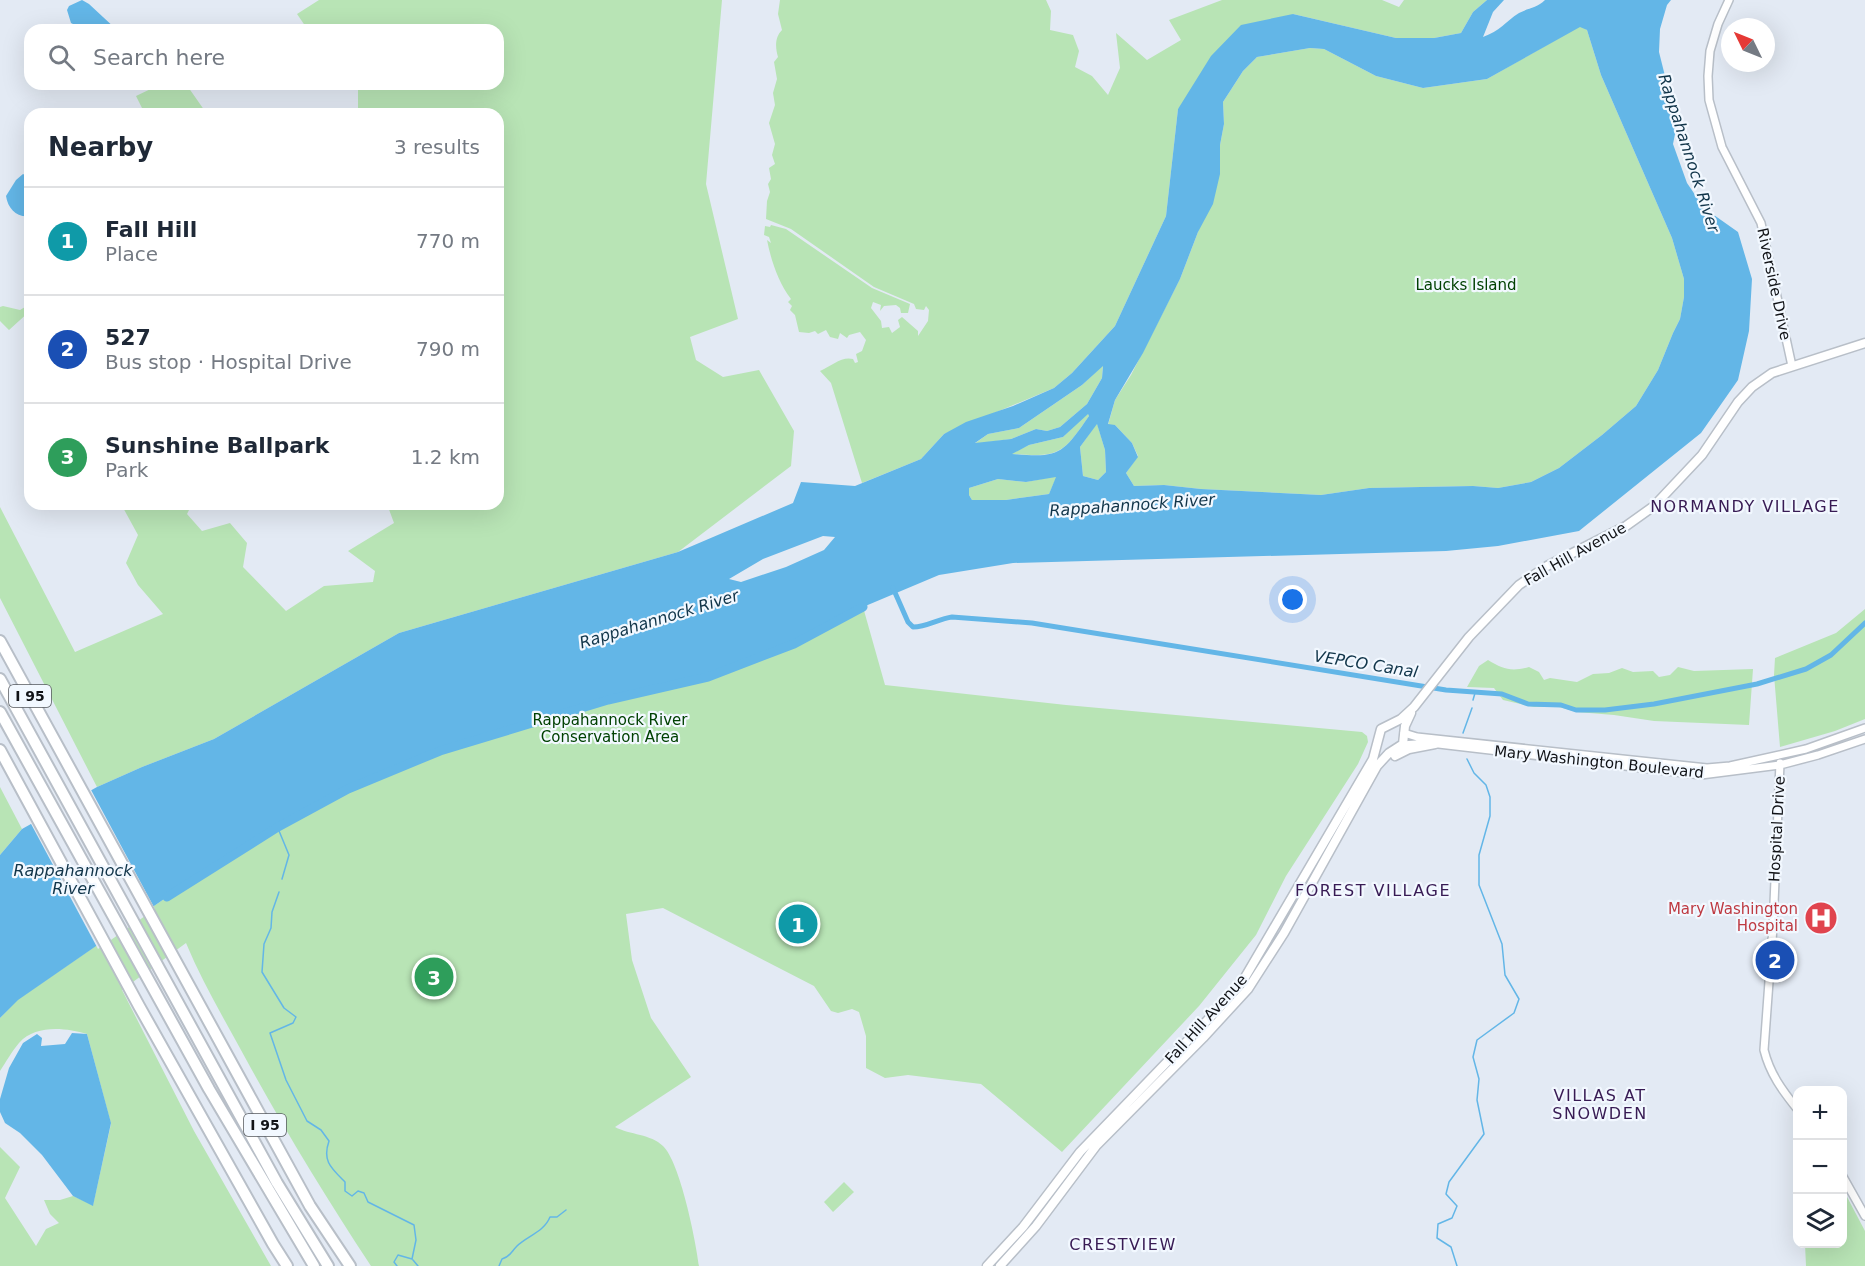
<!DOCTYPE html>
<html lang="en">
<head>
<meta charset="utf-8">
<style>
  body { margin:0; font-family:"DejaVu Sans",sans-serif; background:#f6f6f7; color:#1f2937 }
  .controls { position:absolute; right:18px; bottom:18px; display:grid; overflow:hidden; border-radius:12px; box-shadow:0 6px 24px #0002 }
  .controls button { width:54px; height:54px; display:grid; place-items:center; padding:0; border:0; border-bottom:2px solid #e0e1e3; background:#fff; color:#1f2937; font:30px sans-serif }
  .compass { position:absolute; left:1721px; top:18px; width:54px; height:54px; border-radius:50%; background:#fff; box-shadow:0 6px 24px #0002; rotate:313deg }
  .you { position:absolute; left:1293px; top:600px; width:21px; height:21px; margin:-15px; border:4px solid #fff; border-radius:50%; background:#1a73e8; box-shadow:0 0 0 9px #1a73e833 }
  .badge { display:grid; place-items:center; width:39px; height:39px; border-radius:50%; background:#d93025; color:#fff; font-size:20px; font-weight:700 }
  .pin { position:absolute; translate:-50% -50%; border:3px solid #fff; box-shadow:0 2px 6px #0006 }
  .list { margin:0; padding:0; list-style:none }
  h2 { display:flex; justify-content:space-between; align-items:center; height:78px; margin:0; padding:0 24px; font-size:26px }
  h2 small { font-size:20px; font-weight:400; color:#747a83 }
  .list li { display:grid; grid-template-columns:39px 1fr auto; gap:18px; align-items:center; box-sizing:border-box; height:108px; padding:0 24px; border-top:2px solid #e0e1e3 }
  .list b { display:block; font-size:22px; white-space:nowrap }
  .list p { margin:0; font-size:20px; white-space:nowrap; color:#747a83 }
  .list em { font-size:20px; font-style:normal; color:#747a83 }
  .icon { flex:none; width:33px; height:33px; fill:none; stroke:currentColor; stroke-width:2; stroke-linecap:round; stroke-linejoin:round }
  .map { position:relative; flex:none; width:1865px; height:1266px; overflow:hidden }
  .search { position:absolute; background:#fff; box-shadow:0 6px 24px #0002; left:24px; top:24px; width:480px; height:66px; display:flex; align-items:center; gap:15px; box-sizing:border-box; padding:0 21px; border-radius:18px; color:#747a83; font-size:22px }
  .panel { position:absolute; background:#fff; box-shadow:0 6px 24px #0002; left:24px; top:108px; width:480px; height:402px; border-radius:18px }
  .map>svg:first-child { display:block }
  .green { fill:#b8e4b5 }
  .water { fill:#63b6e7; fill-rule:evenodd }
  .pier { fill:#e3eaf4 }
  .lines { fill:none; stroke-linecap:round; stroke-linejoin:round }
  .stream { stroke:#63b6e7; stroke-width:1.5 }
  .canal { stroke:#63b6e7; stroke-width:5 }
  .river { stroke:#63b6e7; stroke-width:9 }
  .minor-casing { stroke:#b8bfc8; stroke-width:10 }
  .major-casing { stroke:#b8bfc8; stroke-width:11 }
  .highway-casing { stroke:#b8bfc8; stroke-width:14 }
  .minor { stroke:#fff; stroke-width:7 }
  .major { stroke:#fff; stroke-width:8 }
  .highway { stroke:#fff; stroke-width:10 }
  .labels { text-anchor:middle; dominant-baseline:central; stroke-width:4.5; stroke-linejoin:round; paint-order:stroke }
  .shield { fill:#f2f8ff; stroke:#54585d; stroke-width:1.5 }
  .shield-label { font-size:14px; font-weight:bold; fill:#111317 }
  .street-label { font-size:15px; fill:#111317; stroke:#f2f8ff }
  .park-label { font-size:15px; fill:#004102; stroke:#f2f8ff }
  .health-label { font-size:15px; fill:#be3a42; stroke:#f2f8ff; text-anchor:end }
  .water-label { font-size:16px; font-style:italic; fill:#11354a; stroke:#f2f8ff }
  .neighbourhood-label { font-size:16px; letter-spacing:1.5px; fill:#381b54; stroke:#f2f8ff }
</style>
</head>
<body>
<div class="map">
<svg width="1865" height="1266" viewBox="0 0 1865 1266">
  <rect width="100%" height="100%" fill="#e3eaf4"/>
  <path class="green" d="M319,0H722L706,184L738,319L690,337L696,360L723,377L759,370L794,431L791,466L678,552L399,633L214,739L142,767L97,787L0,598V507L75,652L163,614L138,585L126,563L138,535L121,504H192L187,514L202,531L230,523L247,543L243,567L286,611L324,586L373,582L375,571L348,551L394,523L387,504H498V114H358V84H498V30H308L297,14Z
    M780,0H1046L1051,11L1050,30L1073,35L1079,51L1075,67L1092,76L1108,95L1120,68L1116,33L1147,60L1181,40L1169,20L1222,0H1382L1399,7L1404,0H1487L1473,12L1461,33L1434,38H1396L1293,14L1178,109L1166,216L1115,326L1072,373L1054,388L944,434L921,459L862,483L831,383L820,371C831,366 842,356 853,359L855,363L858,362L856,354L862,351L866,340L860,332L849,335L847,338L840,333L838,339L830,337L826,330L818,334L815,331L809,333L799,332L795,315L790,310L792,306L788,302L791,299C778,282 771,260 767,240L771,243L769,237L764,235L765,226L770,227L771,225L786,229L872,288L910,304L908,313H901L900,308L896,305L884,306L880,311L881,305L873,302L871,308L881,321L882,328L889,327L892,333L900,327L898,320L902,317L918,331V336L928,321L929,310L926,306L924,310L916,309L914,304L874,287L791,229L766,219L767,201L770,192L768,184L771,179L769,168L775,164L772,155L775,144L769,123L775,105L773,93L777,79L774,62L778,57C775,47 775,37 782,30L778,14Z
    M1580,26L1587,30L1601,75L1672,238L1684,279V297L1680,319L1673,333L1658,370L1636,406L1602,435L1559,468L1531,482L1498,488L1473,486L1369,488L1321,495L1201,489L1164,485L1134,486L1126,473L1138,456L1132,443L1115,425H1108L1115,400L1131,375L1180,279L1198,232L1220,145L1224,124L1223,102L1243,71L1257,57L1310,48L1324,49L1376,76L1423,88L1487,79Z
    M161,84H186L207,114H145L136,96Z
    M30,304V311L9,330L0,321V307L3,306L20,310Z
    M1103,365L1102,378L1087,404L1060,427L1047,431L1036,429L1011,439L974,444L988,434L1019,428L1082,385Z
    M1088,413L1089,416C1062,456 1058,457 1010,454L1029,445L1063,437Z
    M1097,423L1105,450L1106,472L1098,480L1083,476L1080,447Z
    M1057,476L1049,494L1006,500H972L969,495V488L998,479L1026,482Z
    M863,607L885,685L1066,705L1362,732L1367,736L1368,742L1358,764L1286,876L1256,935L1199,1006L1062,1152L981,1084L908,1075L885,1078L866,1068V1036L859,1012L852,1009L838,1013L831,1011L814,986L663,908L626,914L632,960L651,1018L691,1077L615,1127C630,1135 651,1134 663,1146C680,1162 696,1241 699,1266H371C327,1199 286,1132 247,1061C226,1022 203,984 186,943L122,990L194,1131L271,1266H0V1147L20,1167L5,1198L36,1246L46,1229L59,1223L50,1214L44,1200H60L73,1196L93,1205L111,1124L87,1034C66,1028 36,1024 19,1043C12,1051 6,1062 0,1071V1018L17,1000L167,897L278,827L348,789L440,751L608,700L708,677L794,644Z
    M1865,609V719L1835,731L1780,747L1774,675L1775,658L1836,633Z
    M1488,660C1503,669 1511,672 1529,667L1539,672L1544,680L1550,678L1577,682L1593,674L1609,673L1622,668L1633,672L1653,671L1659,677L1670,675L1678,667L1694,671L1753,669L1749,725L1654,721L1614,715L1577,712L1559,707H1534L1503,700L1494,688L1467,687L1479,666Z
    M0,787L22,829L0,855Z
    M844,1182L854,1192L833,1212L824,1202Z
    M1843,1192L1846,1195L1865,1231V1266H1806L1805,1244H1842Z"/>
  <path class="water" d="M82,0L89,4L117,30H85L71,23L67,10L69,6Z
    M1487,0H1504L1493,12L1483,37C1500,31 1505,22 1519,13C1528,8 1537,8 1545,0H1671L1667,5L1660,29L1659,52L1677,124L1673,144L1687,183L1704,208L1738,232L1752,279L1749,331L1738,380L1701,433L1579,531L1498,546L1446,551L1013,563L939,575L863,607L794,644L708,677L608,700L440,751L348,789L278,827L167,897L18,1000L0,1018V855L22,829L97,787L142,767L214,739L399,633L678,552L793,503L801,482L855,486L921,459L944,434L966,422L1013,406L1054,388L1072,373L1115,326L1166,216L1178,109L1211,56L1241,25L1293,14L1396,38H1434L1461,33L1473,12ZM1580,27L1587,30L1601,75L1672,238L1684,279V297L1680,319L1673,333L1658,370L1636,406L1602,435L1559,468L1531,482L1498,488L1473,486L1369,488L1321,495L1201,489L1164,485L1134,486L1126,473L1138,457L1132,443L1115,425L1108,424L1115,400L1143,353L1180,279L1198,232L1213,204L1220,174V145L1224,124L1223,102L1243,71L1257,57L1310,48L1324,49L1376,76L1423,88L1487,79ZM1103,366L1102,378L1087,404L1060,427L1047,431L1036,429L1011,439L975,443L988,434L1019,428L1082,385ZM1088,414L1089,416C1062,455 1059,458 1012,454L1029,445L1063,437ZM1097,424L1105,450L1106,472L1098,480L1083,476L1080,447ZM1056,477L1049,494L1006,500H972L969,495V488L998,479L1026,482ZM823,536L835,537L824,550L786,567L741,582L729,579L763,559Z
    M23,174L27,176L30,188V216C17,218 8,209 6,196L16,180Z
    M72,1033L87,1034L111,1123L93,1206L73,1196L42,1155L20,1133L5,1123L0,1112V1099L9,1068L23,1043L37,1034L42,1038L41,1046L65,1044Z"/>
  <path class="pier" d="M90,788L155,909L98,949L30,822Z"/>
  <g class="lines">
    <path class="stream" d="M1473,700L1475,693
      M1463,733L1472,708
      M277,826L289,855L282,879
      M279,892L272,912L271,928L264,944L262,972L284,1008L296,1017L293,1023L270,1033L286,1080L307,1121L321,1130L329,1141C322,1161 331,1168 345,1182V1191L352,1196L358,1191L364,1193L368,1202L414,1225L416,1240L412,1259L398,1255L394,1262L397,1266
      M413,1260L418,1266
      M499,1266L502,1259C510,1257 511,1252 517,1246C527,1236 544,1232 550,1217H557L566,1210
      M1457,1266L1451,1247L1437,1238L1438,1224L1452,1218L1457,1206L1446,1194L1449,1182L1484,1134L1477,1100L1479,1079L1473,1057L1477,1040L1514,1013L1519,999L1505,975L1502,944L1479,885V855L1490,816V797L1486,785L1474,773L1467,759"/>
    <path class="canal" d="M893,588L908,622L913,627C927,627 938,619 952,617L1032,623L1446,690L1502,694L1528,704L1561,705L1576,710H1605L1654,704L1757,684L1806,669L1831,655L1865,623"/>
    <path class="river" d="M167,897L278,827L348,789L440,751L608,700L708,677L794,644L863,607"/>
    <defs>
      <path id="minor" d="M1729,0L1718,24L1710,51L1708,76L1709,100L1722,147L1761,223L1792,366
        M1404,733L1417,737L1707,768L1730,766L1806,749L1865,728
        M1402,745L1430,743L1701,775L1780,765L1818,755L1865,739
        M1780,763L1773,927L1764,1050C1770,1074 1782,1090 1798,1110
        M1842,1175L1865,1216"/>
      <path id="major" d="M1395,756L1409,749L1435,744
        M987,1266L1023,1227L1080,1152L1224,1003L1244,979L1373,759L1381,729L1401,719L1414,707L1469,637L1519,585L1547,566L1626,526L1654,506L1702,455L1738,402L1752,387L1772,373L1865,343
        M1000,1266L1036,1226L1096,1146L1203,1038L1248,989L1284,933L1377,766L1389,753L1403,744L1405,726L1411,713"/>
      <path id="highway" d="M0,641L310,1206L350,1266
        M0,679L277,1183L328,1266
        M0,712L209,1089L314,1266
        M0,750L139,1006L273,1244L287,1266"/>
    </defs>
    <use href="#minor" class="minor-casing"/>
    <use href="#major" class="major-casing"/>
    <use href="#highway" class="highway-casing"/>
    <use href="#minor" class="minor"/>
    <use href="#major" class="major"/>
    <use href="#highway" class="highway"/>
  </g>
  <defs>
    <symbol id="hospital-disc" viewBox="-11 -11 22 22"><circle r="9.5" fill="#e0444e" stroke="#f2f8ff"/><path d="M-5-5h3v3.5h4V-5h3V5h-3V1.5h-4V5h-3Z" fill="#fff"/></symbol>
  </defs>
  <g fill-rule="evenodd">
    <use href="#hospital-disc" x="1802" y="899" width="38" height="38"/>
  </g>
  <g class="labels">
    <g class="shield">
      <rect x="9" y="685" width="42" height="22" rx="4.5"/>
      <rect x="244" y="1114" width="42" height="22" rx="4.5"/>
    </g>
    <g class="shield-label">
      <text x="30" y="696">I 95</text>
      <text x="265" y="1125">I 95</text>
    </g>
    <g class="street-label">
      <text transform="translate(1774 284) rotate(78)">Riverside Drive</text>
      <text transform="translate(1575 554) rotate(-29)">Fall Hill Avenue</text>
      <text transform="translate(1599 762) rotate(6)">Mary Washington Boulevard</text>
      <text transform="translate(1777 829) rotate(-87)">Hospital Drive</text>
      <text transform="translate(1206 1019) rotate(-48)">Fall Hill Avenue</text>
    </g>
    <g class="park-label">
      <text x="1466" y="285">Laucks Island</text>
      <text x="610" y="720">Rappahannock River<tspan x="610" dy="17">Conservation Area</tspan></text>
    </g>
    <g class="health-label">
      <text x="1798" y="909">Mary Washington<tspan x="1798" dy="17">Hospital</tspan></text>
    </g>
    <g class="water-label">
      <text transform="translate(1689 153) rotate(72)">Rappahannock River</text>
      <text transform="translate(1132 505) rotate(-4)">Rappahannock River</text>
      <text transform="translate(659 619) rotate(-17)">Rappahannock River</text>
      <text transform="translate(1366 664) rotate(9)">VEPCO Canal</text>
      <text x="73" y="870">Rappahannock<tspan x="73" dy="18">River</tspan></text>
    </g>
    <g class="neighbourhood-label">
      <text x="1745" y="506">NORMANDY VILLAGE</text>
      <text x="1373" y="890">FOREST VILLAGE</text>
      <text x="1600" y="1095">VILLAS AT<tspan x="1600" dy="18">SNOWDEN</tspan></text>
      <text x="1123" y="1244">CRESTVIEW</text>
    </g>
  </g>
</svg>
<div class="controls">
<button>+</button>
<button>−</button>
<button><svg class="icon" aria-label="layers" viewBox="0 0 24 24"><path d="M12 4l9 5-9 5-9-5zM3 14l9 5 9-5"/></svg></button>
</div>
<svg class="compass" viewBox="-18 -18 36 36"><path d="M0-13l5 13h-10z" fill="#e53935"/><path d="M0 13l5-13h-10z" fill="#747a83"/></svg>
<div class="you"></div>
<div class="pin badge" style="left:798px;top:924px;background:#0f9aa8">1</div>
<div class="pin badge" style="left:1775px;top:960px;background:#1a4fb4">2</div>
<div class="pin badge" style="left:434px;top:977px;background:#2e9e5b">3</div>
<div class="search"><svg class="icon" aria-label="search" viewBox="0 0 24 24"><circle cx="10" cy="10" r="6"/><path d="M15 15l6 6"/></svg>Search here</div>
<section class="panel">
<h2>Nearby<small>3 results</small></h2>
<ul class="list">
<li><span class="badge" style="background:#0f9aa8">1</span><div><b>Fall Hill</b><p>Place</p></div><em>770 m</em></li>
<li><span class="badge" style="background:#1a4fb4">2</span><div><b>527</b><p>Bus stop · Hospital Drive</p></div><em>790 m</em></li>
<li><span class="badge" style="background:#2e9e5b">3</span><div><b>Sunshine Ballpark</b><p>Park</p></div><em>1.2 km</em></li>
</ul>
</section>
</div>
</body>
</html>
